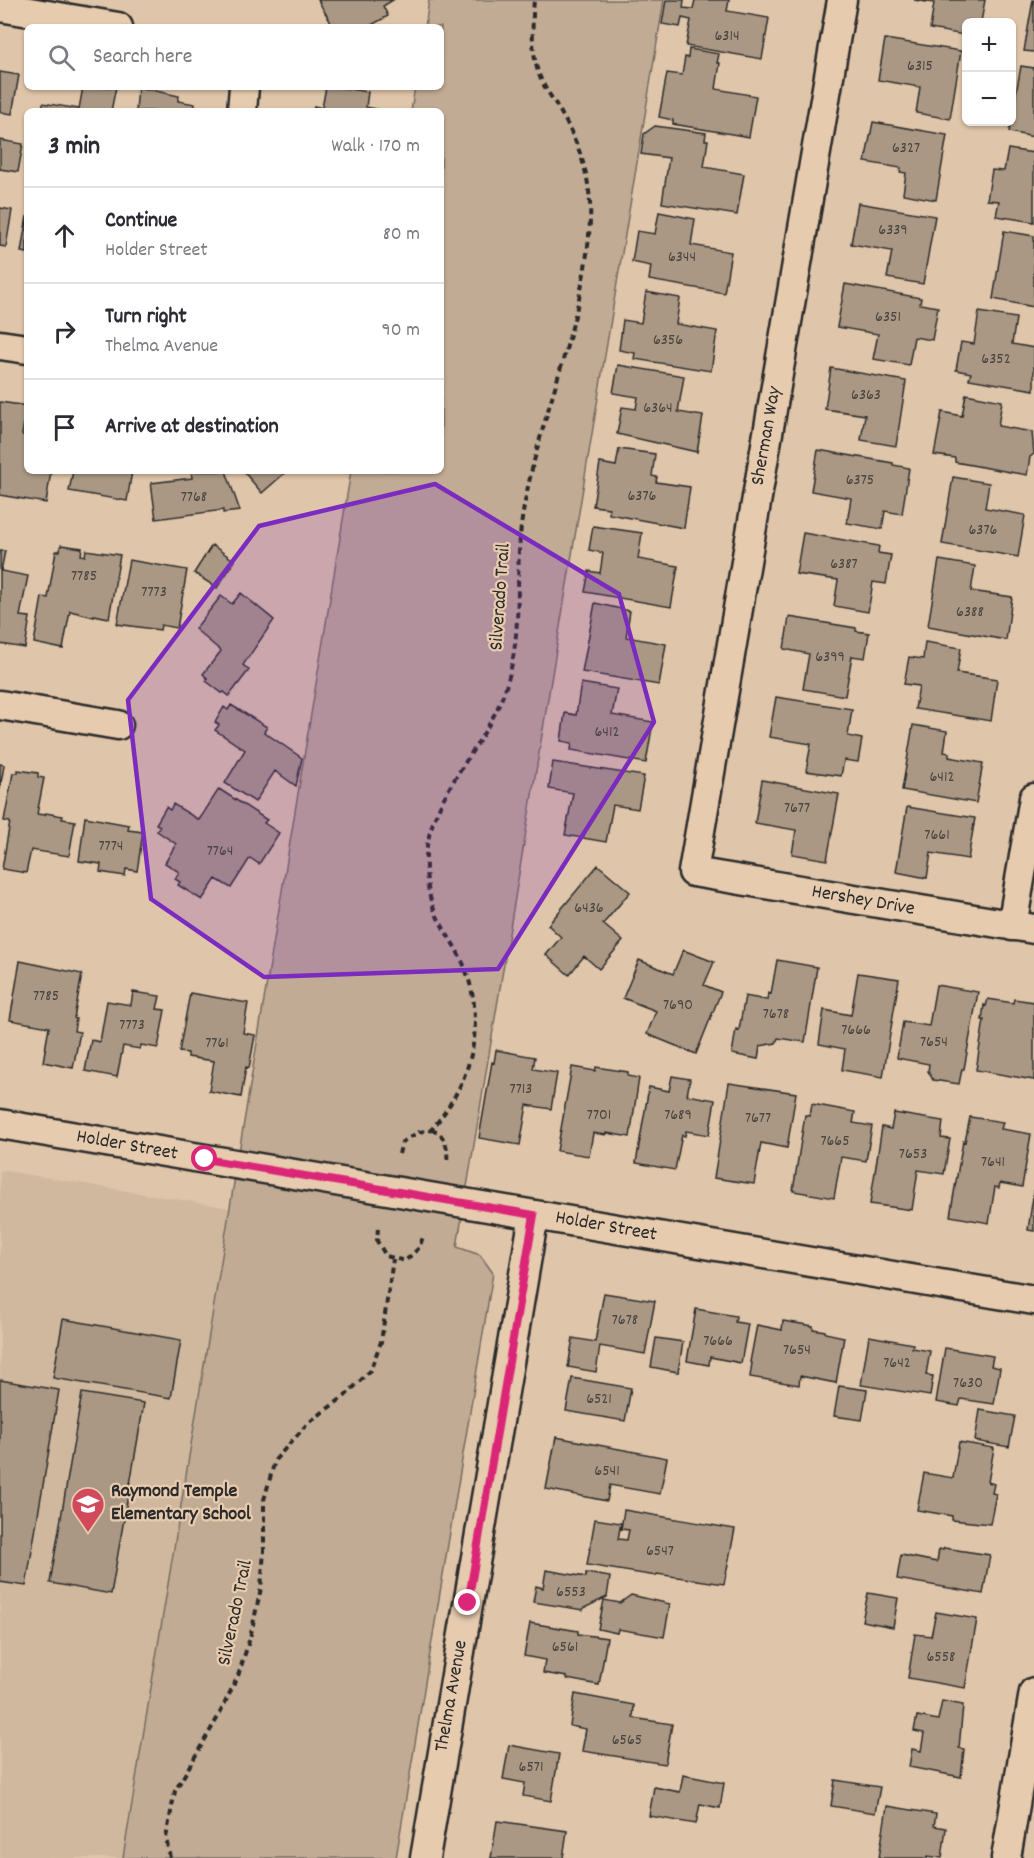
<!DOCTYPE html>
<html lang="en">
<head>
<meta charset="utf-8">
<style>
  body { margin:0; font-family:Dekko,sans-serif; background:#f7f7f7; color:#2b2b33 }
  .controls { position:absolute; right:18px; top:18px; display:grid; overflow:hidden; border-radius:9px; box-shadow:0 2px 4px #0004 }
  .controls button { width:54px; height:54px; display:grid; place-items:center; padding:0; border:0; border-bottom:2px solid #e1e1e2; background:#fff; color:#2b2b33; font:30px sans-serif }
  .stop { position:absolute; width:18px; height:18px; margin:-14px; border:4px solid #db2777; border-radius:50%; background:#fff }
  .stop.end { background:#db2777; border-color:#fff; box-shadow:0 2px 6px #0008 }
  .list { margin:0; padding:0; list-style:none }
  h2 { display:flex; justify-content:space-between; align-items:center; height:78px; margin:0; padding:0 24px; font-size:26px }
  h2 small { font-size:20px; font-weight:400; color:#7c7c81 }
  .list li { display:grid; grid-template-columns:39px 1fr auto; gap:18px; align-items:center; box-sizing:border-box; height:96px; padding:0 24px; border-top:2px solid #e1e1e2 }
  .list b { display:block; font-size:22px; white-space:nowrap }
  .list p { margin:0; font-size:20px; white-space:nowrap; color:#7c7c81 }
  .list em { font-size:20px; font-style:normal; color:#7c7c81 }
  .icon { flex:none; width:33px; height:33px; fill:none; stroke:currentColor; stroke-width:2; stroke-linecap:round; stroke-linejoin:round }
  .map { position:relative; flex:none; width:1034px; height:1858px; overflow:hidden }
  .search { position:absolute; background:#fff; box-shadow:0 2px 4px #0004; left:24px; top:24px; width:420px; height:66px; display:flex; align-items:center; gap:15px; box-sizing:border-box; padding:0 21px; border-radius:9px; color:#7c7c81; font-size:22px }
  .panel { position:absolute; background:#fff; box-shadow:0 2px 4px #0004; left:24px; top:108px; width:420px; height:366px; border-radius:9px }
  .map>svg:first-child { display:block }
  .built { fill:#cfb89e }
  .green { fill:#c1ab94; stroke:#766b60; stroke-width:1.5 }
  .building { fill:#aa9884; stroke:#2b2b2b; stroke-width:1.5 }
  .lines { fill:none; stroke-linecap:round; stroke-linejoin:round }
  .minor-casing { stroke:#2b2b2b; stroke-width:33 }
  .path { stroke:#2b2b2b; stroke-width:4; stroke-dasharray:6 4.5; stroke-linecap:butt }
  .minor { stroke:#e7cbae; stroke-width:28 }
  .route { stroke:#db2777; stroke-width:8 }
  .marked { fill:#7b2cbf; fill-opacity:0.2; stroke:#7b2cbf; stroke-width:4.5; stroke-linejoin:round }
  .labels { text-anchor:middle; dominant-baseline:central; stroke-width:4.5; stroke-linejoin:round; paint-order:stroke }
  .number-label { font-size:16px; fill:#4b4641 }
  .street-label { font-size:20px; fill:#2b2b2b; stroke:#e7cbae }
  .poi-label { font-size:20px; font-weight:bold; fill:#2b2b2b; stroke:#e7cbae; text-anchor:start }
</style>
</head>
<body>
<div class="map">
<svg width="1034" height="1858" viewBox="0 0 1034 1858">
  <rect width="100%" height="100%" fill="#dfc5a9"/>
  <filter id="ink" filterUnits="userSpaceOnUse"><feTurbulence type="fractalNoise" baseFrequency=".0167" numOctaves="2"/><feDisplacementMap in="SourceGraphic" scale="12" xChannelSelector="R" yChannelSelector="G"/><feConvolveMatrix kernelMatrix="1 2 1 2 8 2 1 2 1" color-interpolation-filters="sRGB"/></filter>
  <g filter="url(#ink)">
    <path class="built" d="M0,1170L229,1208L123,1858H0Z"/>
    <path class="green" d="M429,0H664L457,1247L480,1255L493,1273L396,1858H123L351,471H441V111H411L415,87H441V27H425Z"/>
    <path class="building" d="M318,0H393L383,6L388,16L368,27H324L331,23Z
      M666,0H684L683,8L693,9L695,0H729L727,11L769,18L762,59L686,46L691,20L682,18L680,27L662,24Z
      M914,0H985L981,22L967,20L964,35L930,29L934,3Z
      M1033,0H1034V52L1024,51Z
      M885,39L961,51L950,119L916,113L920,87L878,80Z
      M689,49L719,54L717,63H720L716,89L756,96L749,137L673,124V120L659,117L667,73L682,75L685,57L688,58Z
      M1021,66L1034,68V137L1009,132Z
      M0,72L19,75L12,114L0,112Z
      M83,87H116L111,111H42L43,103L79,109Z
      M138,87L179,96L178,101L195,104L194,111H136Z
      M326,87H338L368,92L366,107L386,111H313L314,106L322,108Z
      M873,122L947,135L936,200L903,194L906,173L900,172L901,168L865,162Z
      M655,126L706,133L705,140H708L704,167L744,174L737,215L662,203L669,158L641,154L644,134Z
      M0,140L23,144L18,172L0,169Z
      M1008,149L1034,153V222L996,216L999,201L987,200L992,170L1004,171Z
      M858,203L935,216L923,284L887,278L892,251L851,244Z
      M0,208L12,210L6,247L0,246Z
      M659,212L695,219L691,245L731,252L724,293L649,280L651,266L632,262L637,231L655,234Z
      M27,216V253L21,252Z
      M1004,231L1034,236V307L993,299Z
      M845,284L921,298L920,304L938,307L932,340L914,337L909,365L873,359L878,334L837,327Z
      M646,292L680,298L676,324L717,331L711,371L634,359L635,353L619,350L623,320L641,323Z
      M979,312L1016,318L1012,344L1034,348V390L969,379L971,373L956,370L961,342L974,344Z
      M618,365L684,376L678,412L703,416L697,452L617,434L622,407L636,409L638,397L613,393Z
      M831,368L906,381L896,446L861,440L865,415L825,409Z
      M966,394L1002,401L998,426L1032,432L1034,454L1030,457L1027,475L955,462V458L934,455L942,412L962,416Z
      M0,402L27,406L22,435L27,436V471H51L46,503L0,495Z
      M619,449L655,454L652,476L657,477L656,482L690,487L684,528L609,514V508L593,506L600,463L616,466Z
      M818,450L893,463V465L909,468L902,514L885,511L882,529L847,523L851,498L811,491Z
      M73,471H132L127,501L69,491Z
      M191,471H226L240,511L223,513V510L156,519L151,483L192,478Z
      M243,471H287L262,493Z
      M953,477L989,483L985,508L1025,515L1018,557L942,544Z
      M593,526L642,533L638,559L678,566L671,607L585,592L589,571L600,573L603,553L589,550Z
      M803,533L879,546L878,553L891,555L886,584L873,582L868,612L834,606L838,580L796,574Z
      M61,545L82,548L81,555L85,556L86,550L120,555L109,618L94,615V617L70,611L63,649L34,643L42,597L48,598L56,551H60Z
      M212,545L235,561L217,588L194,573Z
      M0,551H5L1,571L28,576L20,616L30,617L25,648L0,644Z
      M129,560L187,570L177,628L161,625L160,630L117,624Z
      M939,560L975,566L971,591L1012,597L1006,640L928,626Z
      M241,593L274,620L243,665L249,670L229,696L224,692L222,693L206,681L208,679L203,674L221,651L195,629L221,596L232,604Z
      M595,603L630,611L626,637L666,644L659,685L582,672Z
      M789,617L856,628V631L869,633L865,658L852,656L845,696L803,689L809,654L784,649Z
      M925,642L961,648L957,673L997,679L991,721L915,709L919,686L904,684L909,657L923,659Z
      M581,683L617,689L612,715L653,722L646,763L571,750L572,743L561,741L565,713L576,715Z
      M776,697L852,709L848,736L862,739L858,762L844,760L841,776L806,771L811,744L769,737Z
      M231,705L267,727L264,732L302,758L296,786L275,771L255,802L225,783L245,750L215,730L219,725L215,722L224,707L228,710Z
      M913,725L947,731L944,752L949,753V757L983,763L976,803L902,790Z
      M553,762L644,776L638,809L613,805L606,842L565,835L573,793L549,789Z
      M0,764L4,765L0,790Z
      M18,770L38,773V777L44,778L37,814L45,815L46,813L63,816L62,819L75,821L69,856L31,850L26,873L2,869L10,822L4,821L13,773H18Z
      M762,780L839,794L827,860L792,854L796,830L755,823Z
      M219,789L267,820L264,823L279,833L259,864L250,858L231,888L216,879L202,900L178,885L180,882L175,879L179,872L165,863L176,844L157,831L160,826L156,824L166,807L170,810L173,804L199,820Z
      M907,807L975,818L968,859L931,853L927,878L896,872Z
      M85,817L129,825L128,830L143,832L137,871L126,869L125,876L100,872L101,864L79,861Z
      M598,865L630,892L603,924L623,941L599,969L584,956L569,975L546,955L561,937L548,925Z
      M683,950L714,962L704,985L721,992L696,1054L647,1034L656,1011L623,998L639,960L673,974Z
      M777,960L817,967L805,1042L778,1038L776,1043L760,1046L758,1059L732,1054L736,1029L739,1030L745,996L767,1000L768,993L771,994Z
      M20,961L82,974L74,1018L76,1019L74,1031L80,1032L73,1068L43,1062L49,1027L10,1020Z
      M858,973L899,979L883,1077L842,1070L845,1049L819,1044L824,1010L851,1015Z
      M936,985L978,992L964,1069H962L959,1084L933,1080L928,1071L929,1064L897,1058L903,1022L929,1026Z
      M133,992L160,996L157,1009L165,1010L158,1048L141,1045L140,1049L123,1046L117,1077L85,1071L91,1040L100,1042L107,1001L131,1005Z
      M190,993L248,1003L243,1033L255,1035L249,1068L246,1067L241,1097L209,1091L214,1061L188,1057V1053L179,1052Z
      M988,999L1013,1003L1014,999L1034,1002V1080L976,1070L984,1020H982L984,1005L986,1006Z
      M496,1050L535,1057L533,1069L557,1073L551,1109L527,1105L520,1145L479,1138L492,1062L494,1063Z
      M572,1067L595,1071L596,1067L628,1072V1076L639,1078L630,1137L606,1133V1135L593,1133L589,1156L557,1151Z
      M672,1076L690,1079L687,1095L715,1100L709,1135L686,1131L685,1136L682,1135L675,1170L636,1163L649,1087L669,1091Z
      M729,1083L796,1093L787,1148L761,1143L754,1184L714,1178Z
      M812,1104L855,1112L853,1123L872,1126L866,1161L841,1157L834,1198L793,1191L805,1115L810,1116Z
      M894,1113L943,1121L941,1138L950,1139L944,1174L918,1170L912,1210L870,1204L882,1127L891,1129Z
      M970,1117L1003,1122L1001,1129L1031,1134L1022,1187L1000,1183L999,1188L995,1187L989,1223L950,1216L963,1141L965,1142Z
      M1034,1190V1231L1028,1230Z
      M604,1293L655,1301L645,1354L600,1346L596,1372L568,1367L573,1338L595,1342Z
      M696,1309L736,1316L735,1322L748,1324L741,1363L710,1357L709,1365L687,1361Z
      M63,1319L181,1340L171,1398L53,1378Z
      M783,1321L813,1326V1329L825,1331V1333L844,1337L836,1383L800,1376L799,1385L750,1377L752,1363L750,1362L757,1325L782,1330Z
      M869,1336L913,1344L912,1348L930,1351L926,1375L933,1376L930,1396L861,1385Z
      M656,1338L683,1342L678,1372L651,1367Z
      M945,1348L993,1356L991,1366L1000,1368L994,1404L961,1399L959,1406L936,1402Z
      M572,1378L631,1388L625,1421L566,1411Z
      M0,1380L59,1390L26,1586L0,1582Z
      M839,1386L867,1390L862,1420L834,1416Z
      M82,1393L144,1403L111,1594L50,1583Z
      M980,1410L1015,1416L1009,1447L975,1441Z
      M556,1437L667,1458L660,1494L610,1485L607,1501L546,1489Z
      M959,1442L994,1448L988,1482L994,1484L992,1493L996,1494L990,1524L952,1520V1516L917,1510L924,1473L953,1478Z
      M624,1510L735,1529L724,1584L657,1574L656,1576L587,1565L595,1519L621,1523L618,1539L627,1540L629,1530L621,1529Z
      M944,1548L990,1555L983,1594L897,1579L901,1555L937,1562L939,1549L943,1550Z
      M546,1570L586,1577V1573L610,1577L607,1597L584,1608L583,1610L533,1602L536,1586L543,1588Z
      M868,1593L898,1598L893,1627L862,1621Z
      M631,1595L670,1604L664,1637L618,1629L617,1633L598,1629L604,1600L620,1603Z
      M936,1612L977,1619L965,1688L908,1678L915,1634L931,1636Z
      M530,1623L578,1631V1634L607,1638L599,1685L567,1679V1677L543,1673L545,1660L524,1656Z
      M575,1694L634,1705L633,1718L672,1724L665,1764L582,1751L586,1729L570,1726Z
      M942,1701L963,1705L959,1748L964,1749L961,1777L909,1767L912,1749L921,1751L924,1733L914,1731L917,1716L938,1720Z
      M509,1745L559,1754L551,1801L523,1796L525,1783L503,1779Z
      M683,1775L724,1783L720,1808L700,1804L696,1824L649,1816L654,1787L680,1792Z
      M835,1780L880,1787L875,1813L831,1806Z
      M887,1806L936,1814L934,1826L946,1828L942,1858L928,1856V1858H879Z
      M497,1821L567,1831L563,1858H491Z"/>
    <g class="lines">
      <defs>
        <path id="minor" d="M842,0L693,872L1034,929
          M0,7L118,27
          M242,111L244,87
          M0,345L27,349
          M0,705L118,725
          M1012,926L1034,798
          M0,1124L1034,1300
          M425,1858L534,1215
          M1006,1858L1034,1692"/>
      </defs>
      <use href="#minor" class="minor-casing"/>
      <path class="path" d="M431,1130L437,1131C447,1141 448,1149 447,1163
        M399,1154L402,1142L419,1132L431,1130C472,1082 488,1024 463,963C456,947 445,932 437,916C427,897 424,867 427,846C437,784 492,740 508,680C524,624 513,564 524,507C541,411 585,320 590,221C592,182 581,147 561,113C555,101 545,90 540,77C531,56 532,22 534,0
        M378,1228L377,1241L386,1256L405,1261L419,1248L423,1237
        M170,1858L166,1838L175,1791L218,1717L238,1676L250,1638L261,1588L264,1551V1500L275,1460L308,1423L345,1396L370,1371L381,1342L393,1259"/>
      <use href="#minor" class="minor"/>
    </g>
  </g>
  <g class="lines" filter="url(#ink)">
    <path class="route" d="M205,1159L534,1215L468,1603"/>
  </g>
  <path class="marked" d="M435,484L619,594L654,722L498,969L264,977L151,899L128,700L259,526Z"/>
  <defs>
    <symbol id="school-pin" viewBox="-11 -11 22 30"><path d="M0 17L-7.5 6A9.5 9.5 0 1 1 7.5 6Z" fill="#d1495b" stroke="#e7cbae"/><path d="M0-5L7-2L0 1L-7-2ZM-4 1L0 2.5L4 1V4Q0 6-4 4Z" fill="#fff"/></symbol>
  </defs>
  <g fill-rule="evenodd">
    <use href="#school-pin" x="69" y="1485" width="38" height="52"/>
  </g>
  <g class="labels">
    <g class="number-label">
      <text x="727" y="36">6314</text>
      <text x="920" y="66">6315</text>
      <text x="906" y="148">6327</text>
      <text x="893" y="230">6339</text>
      <text x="682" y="257">6344</text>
      <text x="888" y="317">6351</text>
      <text x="668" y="340">6356</text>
      <text x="996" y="359">6352</text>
      <text x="866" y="395">6363</text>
      <text x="658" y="408">6364</text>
      <text x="860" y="480">6375</text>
      <text x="642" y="496">6376</text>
      <text x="194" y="497">7768</text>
      <text x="983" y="530">6376</text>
      <text x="844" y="564">6387</text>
      <text x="84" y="576">7785</text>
      <text x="154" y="592">7773</text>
      <text x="970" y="612">6388</text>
      <text x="830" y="657">6399</text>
      <text x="607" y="732">6412</text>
      <text x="942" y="777">6412</text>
      <text x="797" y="808">7677</text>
      <text x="937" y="835">7661</text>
      <text x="111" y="846">7774</text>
      <text x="220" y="851">7764</text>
      <text x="589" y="908">6436</text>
      <text x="46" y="996">7785</text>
      <text x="678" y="1005">7690</text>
      <text x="776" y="1014">7678</text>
      <text x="132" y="1025">7773</text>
      <text x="856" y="1030">7666</text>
      <text x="934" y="1042">7654</text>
      <text x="217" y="1043">7761</text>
      <text x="521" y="1089">7713</text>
      <text x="599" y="1115">7701</text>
      <text x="678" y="1115">7689</text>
      <text x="758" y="1118">7677</text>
      <text x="835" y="1141">7665</text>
      <text x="913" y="1154">7653</text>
      <text x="993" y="1162">7641</text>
      <text x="625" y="1320">7678</text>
      <text x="718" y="1341">7666</text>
      <text x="797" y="1350">7654</text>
      <text x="897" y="1363">7642</text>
      <text x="968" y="1383">7630</text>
      <text x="599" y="1399">6521</text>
      <text x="607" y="1471">6541</text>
      <text x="660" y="1551">6547</text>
      <text x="571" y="1592">6553</text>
      <text x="565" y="1647">6561</text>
      <text x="941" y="1657">6558</text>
      <text x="627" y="1740">6565</text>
      <text x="531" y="1767">6571</text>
    </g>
    <g class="street-label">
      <text transform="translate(767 436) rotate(-80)">Sherman Way</text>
      <text transform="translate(501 597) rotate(-86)">Silverado Trail</text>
      <text transform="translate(863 901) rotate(10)">Hershey Drive</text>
      <text transform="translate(127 1146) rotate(10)">Holder Street</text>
      <text transform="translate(606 1227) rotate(10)">Holder Street</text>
      <text transform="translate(236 1613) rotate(-78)">Silverado Trail</text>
      <text transform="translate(452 1696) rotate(-80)">Thelma Avenue</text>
    </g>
    <g class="poi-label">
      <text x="111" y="1492">Raymond Temple<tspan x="111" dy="23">Elementary School</tspan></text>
    </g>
  </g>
</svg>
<div class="controls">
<button>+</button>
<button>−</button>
</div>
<div class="stop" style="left:205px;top:1159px"></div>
<div class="stop end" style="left:468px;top:1603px"></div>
<div class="search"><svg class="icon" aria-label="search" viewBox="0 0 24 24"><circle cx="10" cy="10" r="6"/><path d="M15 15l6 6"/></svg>Search here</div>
<section class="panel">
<h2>3 min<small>Walk · 170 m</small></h2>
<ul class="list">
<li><svg class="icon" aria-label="ahead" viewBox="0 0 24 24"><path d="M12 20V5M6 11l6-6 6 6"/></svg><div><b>Continue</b><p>Holder Street</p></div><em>80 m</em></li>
<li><svg class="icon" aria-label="right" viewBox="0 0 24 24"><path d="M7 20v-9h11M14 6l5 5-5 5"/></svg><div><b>Turn right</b><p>Thelma Avenue</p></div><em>90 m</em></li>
<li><svg class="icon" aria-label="arrive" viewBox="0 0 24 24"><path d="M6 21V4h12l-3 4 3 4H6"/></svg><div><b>Arrive at destination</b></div></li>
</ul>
</section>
</div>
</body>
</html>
